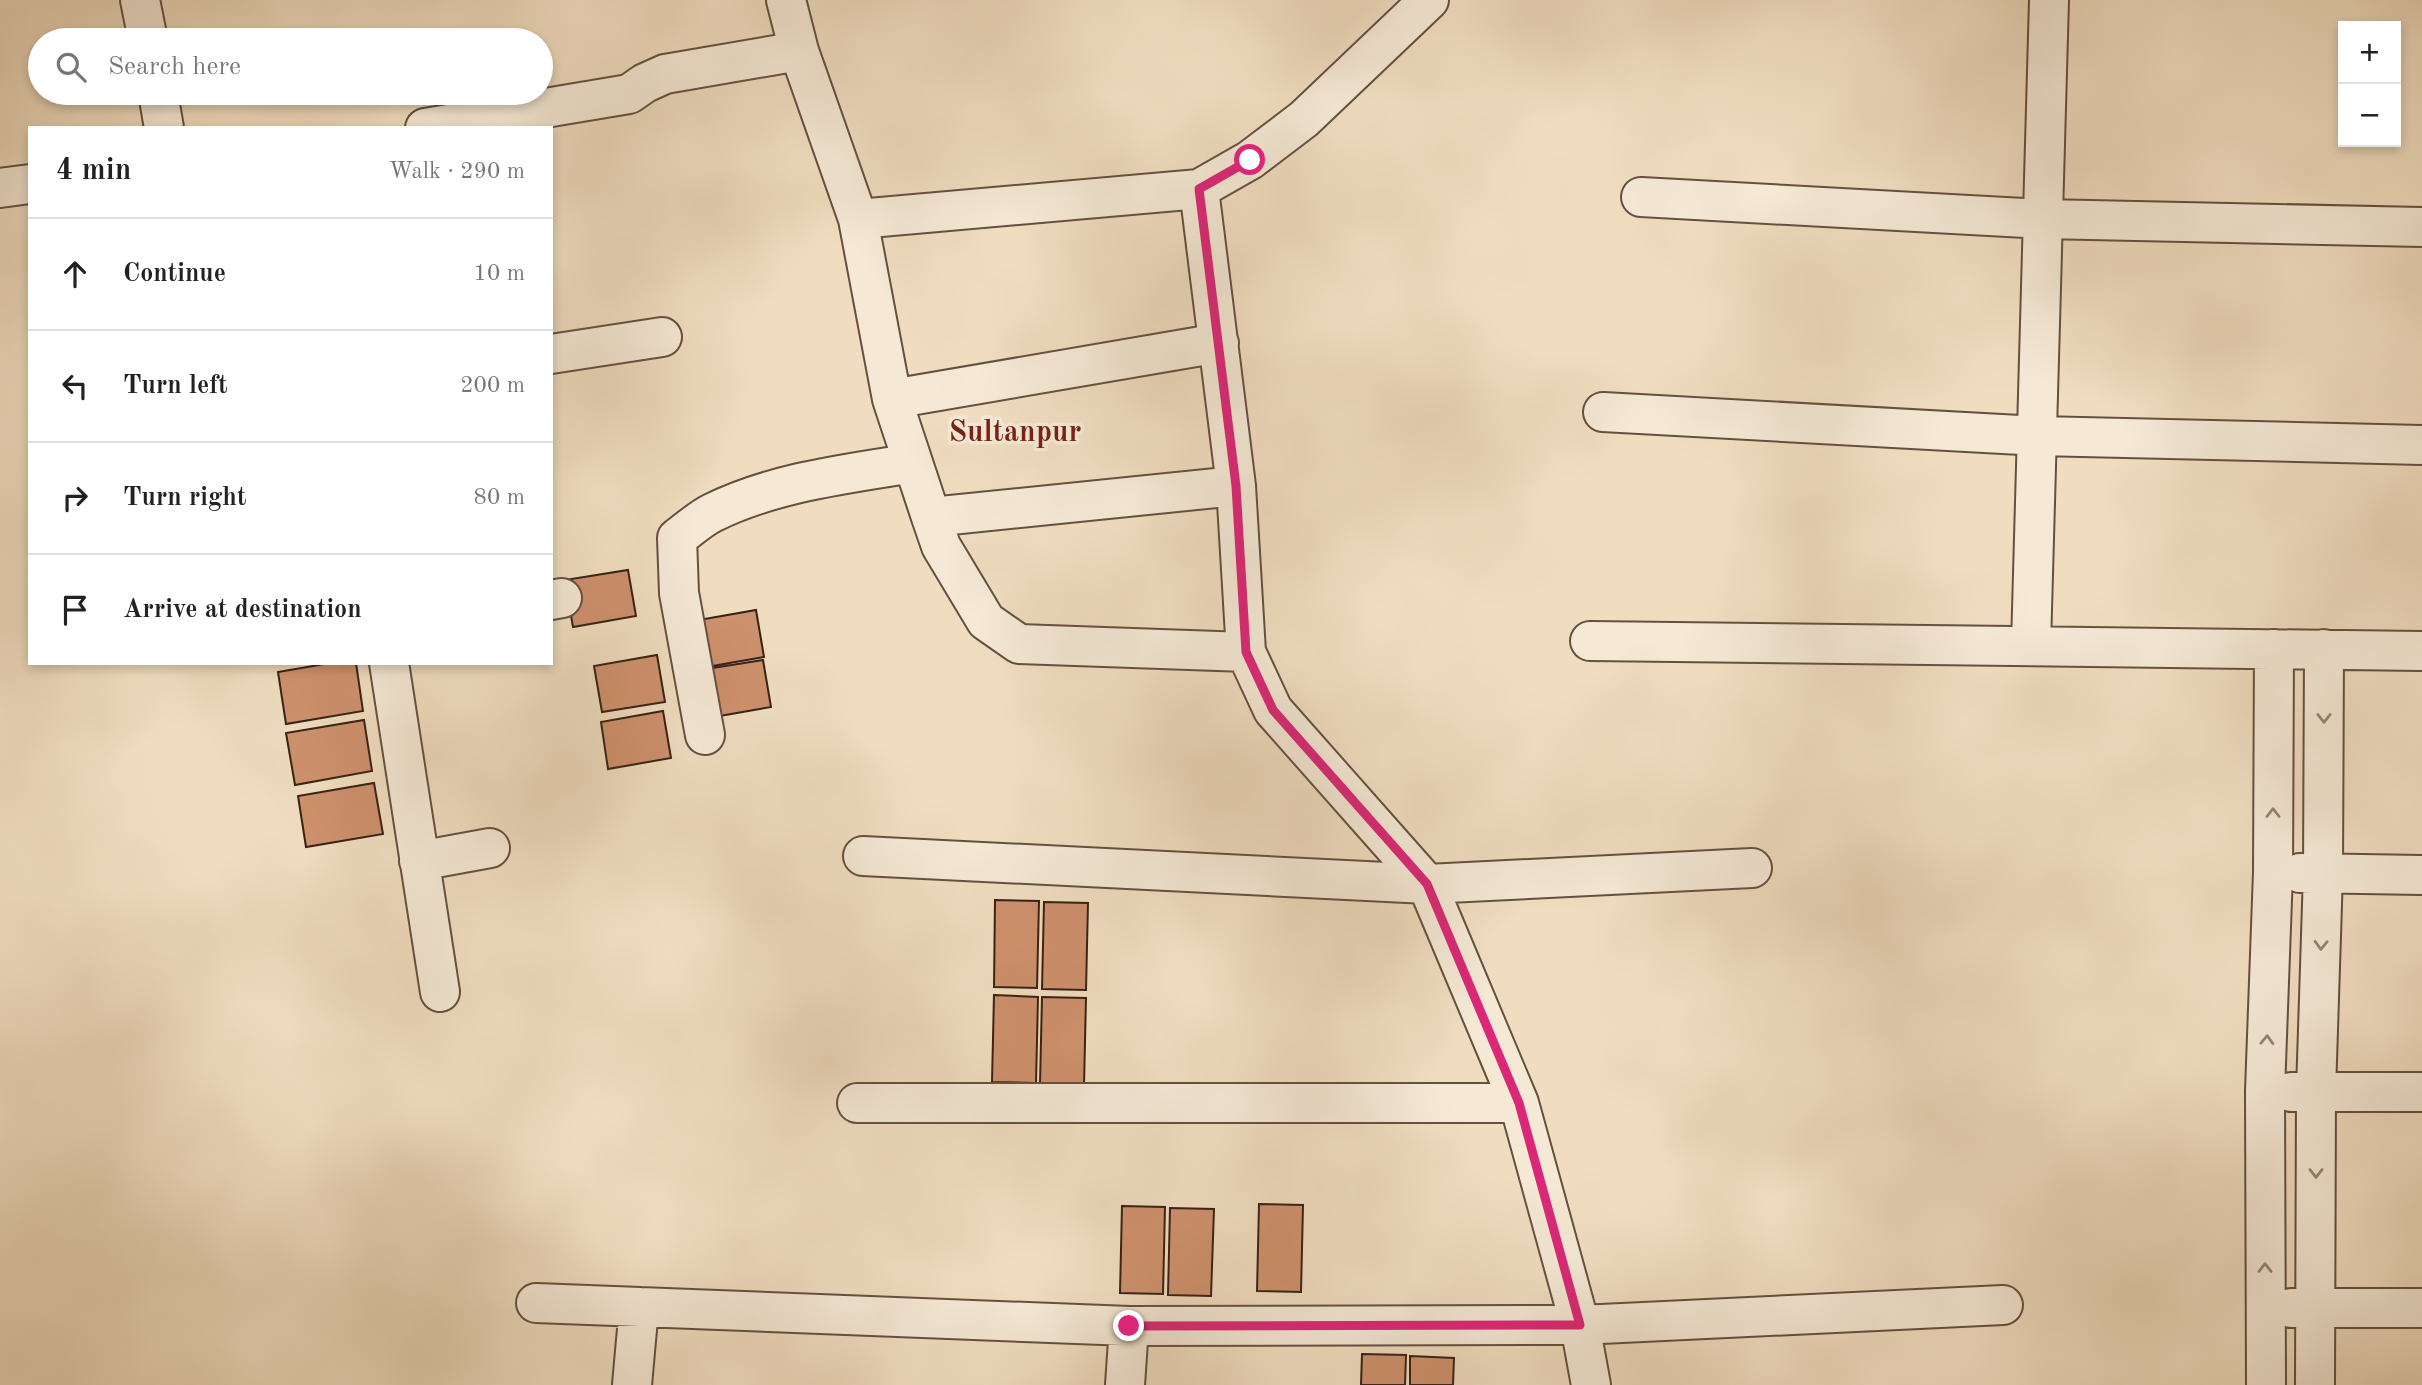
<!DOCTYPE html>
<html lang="en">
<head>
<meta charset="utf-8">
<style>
  body { margin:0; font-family:"Old Standard TT",serif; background:#f2f2f2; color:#222 }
  .controls { position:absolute; right:21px; top:21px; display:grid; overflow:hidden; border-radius:0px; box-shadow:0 4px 10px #0003 }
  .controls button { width:63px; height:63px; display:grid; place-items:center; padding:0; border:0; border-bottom:2px solid #e0e0e0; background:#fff; color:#222; font:35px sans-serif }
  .stop { position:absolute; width:21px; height:21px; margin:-16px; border:5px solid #db2777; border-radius:50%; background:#fff }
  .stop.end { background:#db2777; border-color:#fff; box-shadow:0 2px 7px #0008 }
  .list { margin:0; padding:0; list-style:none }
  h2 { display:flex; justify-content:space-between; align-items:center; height:91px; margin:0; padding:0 28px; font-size:30px }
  h2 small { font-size:23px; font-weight:400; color:#767676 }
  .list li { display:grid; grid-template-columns:46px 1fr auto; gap:21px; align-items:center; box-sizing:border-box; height:112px; padding:0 28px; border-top:2px solid #e0e0e0 }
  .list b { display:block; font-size:26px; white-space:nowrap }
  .list em { font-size:23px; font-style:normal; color:#767676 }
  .icon { flex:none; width:38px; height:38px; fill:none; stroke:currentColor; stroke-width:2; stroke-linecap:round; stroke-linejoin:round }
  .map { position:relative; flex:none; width:2422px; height:1385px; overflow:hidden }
  .search { position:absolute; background:#fff; box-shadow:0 4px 10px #0003; left:28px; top:28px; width:525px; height:77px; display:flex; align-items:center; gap:18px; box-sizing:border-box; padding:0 24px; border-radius:38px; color:#767676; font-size:26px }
  .panel { position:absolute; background:#fff; box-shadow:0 4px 10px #0003; left:28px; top:126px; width:525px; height:539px; border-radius:0px }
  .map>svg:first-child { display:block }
  .building { fill:#ce916d; stroke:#372116; stroke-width:2 }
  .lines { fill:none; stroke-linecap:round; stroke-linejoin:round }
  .minor-casing { stroke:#655040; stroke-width:42 }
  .minor { stroke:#f5e9d6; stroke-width:38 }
  .oneway { stroke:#968576 }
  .route { stroke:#db2777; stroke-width:9 }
  .labels { text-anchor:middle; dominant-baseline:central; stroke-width:7; stroke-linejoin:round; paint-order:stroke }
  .neighbourhood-label { font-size:30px; font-weight:bold; fill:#7a1f14; stroke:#f5e9d6 }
</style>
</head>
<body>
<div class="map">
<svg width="2422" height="1385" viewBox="0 0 2422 1385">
  <rect width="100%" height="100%" fill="#f0ddc0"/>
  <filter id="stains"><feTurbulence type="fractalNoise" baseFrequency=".00286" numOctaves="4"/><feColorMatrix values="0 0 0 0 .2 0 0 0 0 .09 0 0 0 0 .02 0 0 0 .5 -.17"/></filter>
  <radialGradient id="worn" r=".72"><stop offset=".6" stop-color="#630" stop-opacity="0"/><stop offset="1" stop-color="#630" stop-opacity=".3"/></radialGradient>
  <path class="building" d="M628,570L636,616L573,627L565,580Z
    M756,610L764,657L701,668L693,621Z
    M657,655L665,702L602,712L594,666Z
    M763,660L771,707L708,718L700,670Z
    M330,663H356L363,711L286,724L278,672Z
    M663,711L671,758L608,769L601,722Z
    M364,720L372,771L295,785L286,733Z
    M374,783L383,834L306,847L298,796Z
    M995,900L1039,901L1037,988L994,987Z
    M1044,902L1088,903L1086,990L1042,989Z
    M994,995L1038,997L1036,1083L992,1082Z
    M1042,997L1086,998L1084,1085L1040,1084Z
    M1259,1204L1303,1205L1301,1292L1257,1291Z
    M1122,1206L1165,1207L1163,1294L1120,1293Z
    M1170,1208L1214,1209L1211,1296L1168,1295Z
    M1362,1354L1406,1355L1405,1385H1361Z
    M1410,1356L1454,1358L1453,1385H1410Z"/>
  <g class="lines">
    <defs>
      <path id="minor" d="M140,0L148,40
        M786,0L799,51L858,219L1199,189L1250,160L1304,119L1429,0
        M158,93L164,128
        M425,128L629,94L645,83L665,74L799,51
        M0,188L30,184
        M1199,189L1236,486L1246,652L1273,710L1427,884L1519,1103L1580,1325L1591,1385
        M1641,197L2043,219L2422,227
        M858,219L892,399L931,517L1236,486
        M551,354L662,337
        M892,399L1219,343
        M1603,412L2038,436L2422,445
        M931,517L941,546L986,621L1019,644L1246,652
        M551,600L562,598
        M1590,641L2422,651
        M2031,646L2049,0
        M389,663L440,992
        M705,735L679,593L677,538C688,530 700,519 712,513C775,482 845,474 913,463
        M863,856L1427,884L1752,868
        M419,861L490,848
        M2300,873L2422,875
        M2291,1092H2422
        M857,1103H1519
        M536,1303L1129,1326L1580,1325L2003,1305
        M2291,1308H2422
        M632,1385L639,1307
        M1125,1385L1129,1326
        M2266,1385L2265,1091L2273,872L2274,649
        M2315,1385L2316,1092L2323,873L2324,649"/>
    </defs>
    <use href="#minor" class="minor-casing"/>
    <use href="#minor" class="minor"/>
  </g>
  <defs><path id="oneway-chevron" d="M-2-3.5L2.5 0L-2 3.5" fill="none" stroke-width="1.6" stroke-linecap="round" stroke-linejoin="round" transform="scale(1.75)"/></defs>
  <g class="oneway">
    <use href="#oneway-chevron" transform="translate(2324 718) rotate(90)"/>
    <use href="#oneway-chevron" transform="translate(2273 813) rotate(-90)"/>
    <use href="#oneway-chevron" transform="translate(2321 945) rotate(92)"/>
    <use href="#oneway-chevron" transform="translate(2267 1040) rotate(-88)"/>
    <use href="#oneway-chevron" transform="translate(2316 1173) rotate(90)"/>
    <use href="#oneway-chevron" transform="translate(2265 1268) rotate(-90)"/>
  </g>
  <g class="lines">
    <path class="route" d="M1129,1326L1580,1325L1519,1103L1427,884L1273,710L1246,652L1236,486L1199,189L1250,160"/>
  </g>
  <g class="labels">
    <g class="neighbourhood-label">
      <text x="1015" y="433">Sultanpur</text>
    </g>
  </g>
  <rect width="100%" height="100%" filter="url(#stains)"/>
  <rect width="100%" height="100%" fill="url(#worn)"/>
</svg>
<div class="controls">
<button>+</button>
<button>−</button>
</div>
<div class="stop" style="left:1250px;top:160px"></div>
<div class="stop end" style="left:1129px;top:1326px"></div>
<div class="search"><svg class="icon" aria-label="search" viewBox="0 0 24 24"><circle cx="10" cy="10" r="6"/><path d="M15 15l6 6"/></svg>Search here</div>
<section class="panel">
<h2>4 min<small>Walk · 290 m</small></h2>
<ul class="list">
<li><svg class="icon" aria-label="ahead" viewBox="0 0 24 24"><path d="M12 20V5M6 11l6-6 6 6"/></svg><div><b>Continue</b></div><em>10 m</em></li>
<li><svg class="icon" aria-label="left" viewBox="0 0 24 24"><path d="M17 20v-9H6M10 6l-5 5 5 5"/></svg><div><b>Turn left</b></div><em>200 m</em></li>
<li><svg class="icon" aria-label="right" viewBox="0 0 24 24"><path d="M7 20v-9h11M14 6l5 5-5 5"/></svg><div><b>Turn right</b></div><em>80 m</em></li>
<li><svg class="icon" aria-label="arrive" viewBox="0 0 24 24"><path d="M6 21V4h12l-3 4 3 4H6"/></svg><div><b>Arrive at destination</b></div></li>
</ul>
</section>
</div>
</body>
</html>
